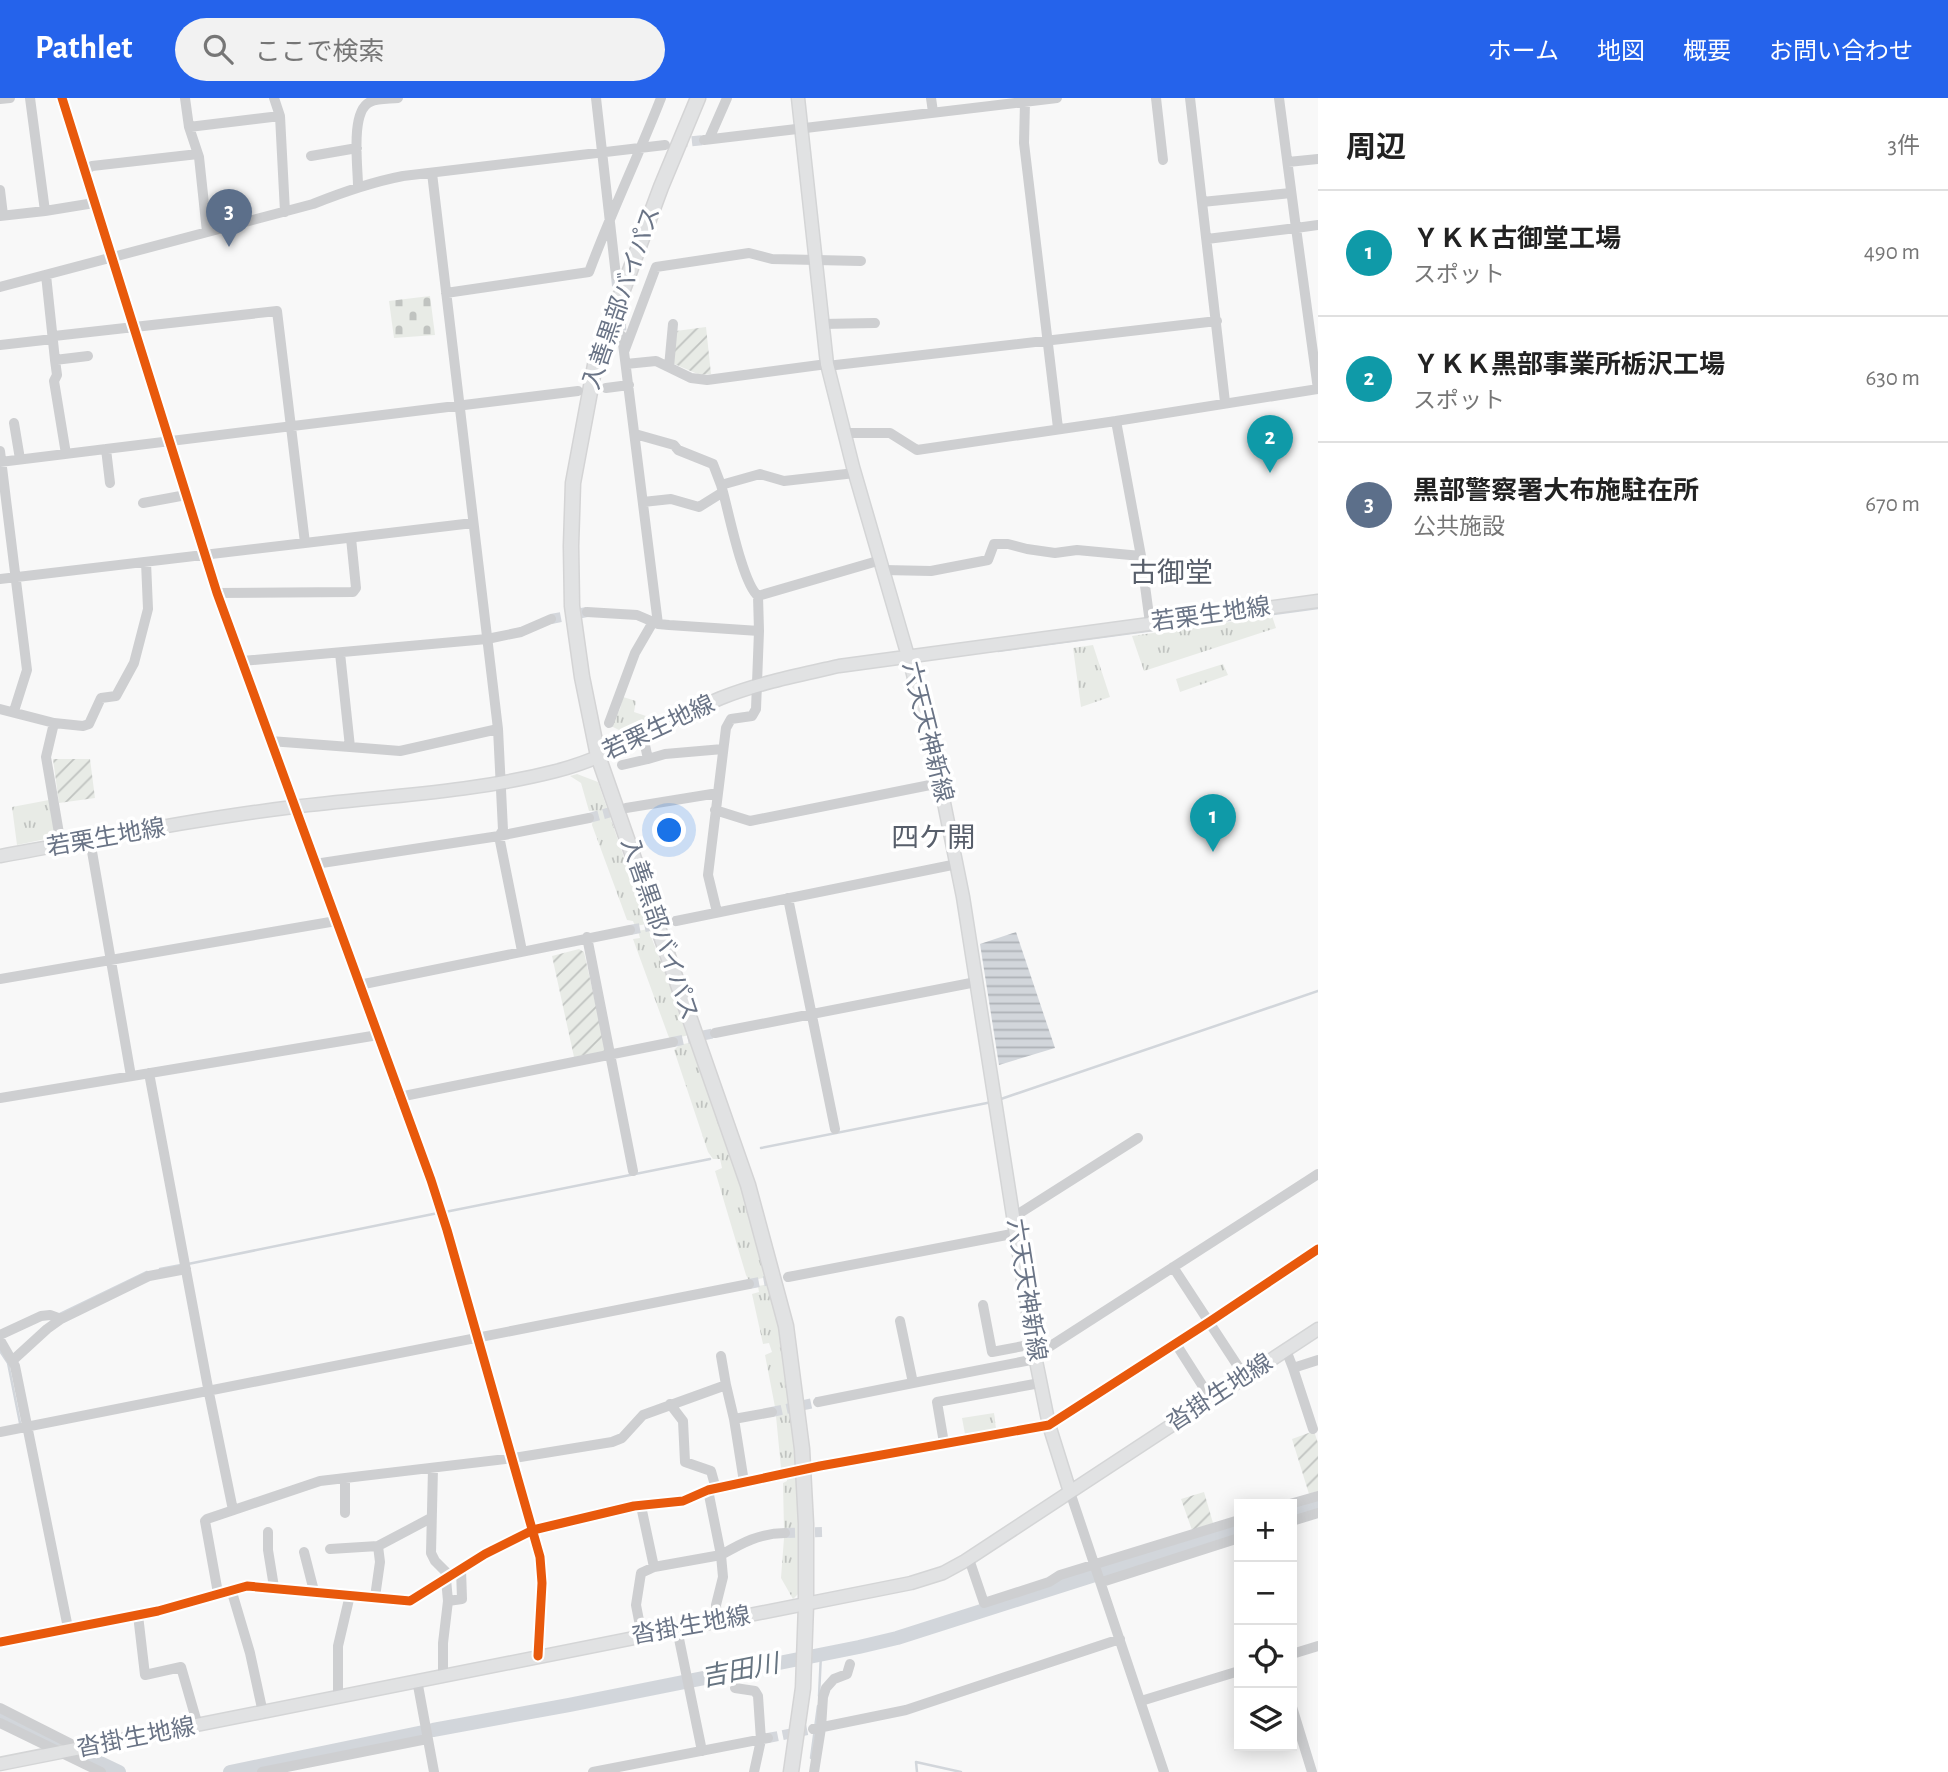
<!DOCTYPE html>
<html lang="ja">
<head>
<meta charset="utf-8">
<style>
  body { margin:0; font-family:"Alegreya Sans","Noto Sans JP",sans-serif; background:#f2f2f2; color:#222 }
  .controls { position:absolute; right:21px; bottom:21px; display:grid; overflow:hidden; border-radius:0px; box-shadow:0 4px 18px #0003 }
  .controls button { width:63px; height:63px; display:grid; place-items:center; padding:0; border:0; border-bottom:2px solid #e0e0e0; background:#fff; color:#222; font:35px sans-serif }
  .you { position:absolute; left:670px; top:733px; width:24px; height:24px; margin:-18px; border:5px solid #fff; border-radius:50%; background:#1a73e8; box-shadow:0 0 0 10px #1a73e833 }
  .badge { display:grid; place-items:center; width:46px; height:46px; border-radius:50%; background:#2563eb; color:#fff; font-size:23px; font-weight:700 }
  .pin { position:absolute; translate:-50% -58px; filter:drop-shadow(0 2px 4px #0008) }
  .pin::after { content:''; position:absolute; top:37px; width:24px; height:21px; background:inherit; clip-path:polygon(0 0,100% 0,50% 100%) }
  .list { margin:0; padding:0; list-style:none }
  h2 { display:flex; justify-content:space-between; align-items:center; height:91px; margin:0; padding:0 28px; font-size:30px }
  h2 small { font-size:23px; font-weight:400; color:#767676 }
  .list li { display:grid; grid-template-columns:46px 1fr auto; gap:21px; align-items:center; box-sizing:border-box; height:126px; padding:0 28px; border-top:2px solid #e0e0e0 }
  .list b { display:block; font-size:26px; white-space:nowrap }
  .list p { margin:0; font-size:23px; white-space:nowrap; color:#767676 }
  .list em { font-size:23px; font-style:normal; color:#767676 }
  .icon { flex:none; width:38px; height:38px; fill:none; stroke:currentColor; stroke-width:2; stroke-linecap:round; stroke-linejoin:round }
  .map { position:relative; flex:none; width:1318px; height:1674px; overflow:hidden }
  header { display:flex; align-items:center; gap:42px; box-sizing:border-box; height:98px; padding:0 35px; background:#2563eb; color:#fff }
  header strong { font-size:33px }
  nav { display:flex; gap:38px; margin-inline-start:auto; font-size:24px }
  .search { width:490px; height:63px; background:#f2f2f2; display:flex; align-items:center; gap:18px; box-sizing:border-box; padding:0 24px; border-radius:38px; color:#767676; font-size:26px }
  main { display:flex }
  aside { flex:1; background:#fff }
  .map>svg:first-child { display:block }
  .grass { fill:url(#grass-tufts) }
  .cemetery { fill:url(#cemetery-stones) }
  .garden { fill:url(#garden-furrows) }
  .water { fill:url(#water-rules) }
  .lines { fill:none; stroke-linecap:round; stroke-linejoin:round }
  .stream { stroke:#d2d6db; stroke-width:2.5 }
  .river { stroke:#d2d6db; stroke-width:14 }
  .minor-tunnel { stroke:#d4d7dc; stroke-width:10; stroke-dasharray:10 5; stroke-linecap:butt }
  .major-casing { stroke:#d4d5d6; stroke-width:15 }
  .highway-casing { stroke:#d4d4d5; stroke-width:17 }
  .minor { stroke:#cecfd1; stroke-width:10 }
  .major { stroke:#e1e2e3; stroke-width:12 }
  .highway { stroke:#e1e2e3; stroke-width:14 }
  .cycleway-casing { stroke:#fff; stroke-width:13 }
  .cycleway { stroke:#e8590c; stroke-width:9 }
  .labels { text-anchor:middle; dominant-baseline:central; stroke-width:7; stroke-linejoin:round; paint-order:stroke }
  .street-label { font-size:24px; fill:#6a7486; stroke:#fff }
  .water-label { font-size:26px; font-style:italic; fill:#667481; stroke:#fff }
  .quarter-label { font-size:28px; fill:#585f6b; stroke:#fff }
</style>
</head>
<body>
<header>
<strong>Pathlet</strong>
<div class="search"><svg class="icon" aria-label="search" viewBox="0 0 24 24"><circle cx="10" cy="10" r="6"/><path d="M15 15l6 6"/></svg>ここで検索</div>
<nav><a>ホーム</a><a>地図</a><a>概要</a><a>お問い合わせ</a></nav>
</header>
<main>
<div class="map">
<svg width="1318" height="1674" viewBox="0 0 1318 1674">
  <defs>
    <pattern id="grass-tufts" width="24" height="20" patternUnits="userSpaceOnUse" patternTransform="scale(1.75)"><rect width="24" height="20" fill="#e8ebe6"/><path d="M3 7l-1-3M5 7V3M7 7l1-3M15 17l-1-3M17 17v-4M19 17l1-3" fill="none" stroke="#c0c3c0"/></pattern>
    <pattern id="cemetery-stones" width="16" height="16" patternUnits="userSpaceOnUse" patternTransform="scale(1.75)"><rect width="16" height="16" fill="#e8ebe6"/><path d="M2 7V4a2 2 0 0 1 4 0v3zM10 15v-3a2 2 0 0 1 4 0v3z" fill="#c0c3c0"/></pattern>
    <pattern id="garden-furrows" width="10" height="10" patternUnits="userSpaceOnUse" patternTransform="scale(1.75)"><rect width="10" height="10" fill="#e8ebe6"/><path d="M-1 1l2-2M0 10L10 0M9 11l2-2" fill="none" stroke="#c0c3c0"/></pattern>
    <pattern id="water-rules" width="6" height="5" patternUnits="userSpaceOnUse" patternTransform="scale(1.75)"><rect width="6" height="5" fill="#d2d6db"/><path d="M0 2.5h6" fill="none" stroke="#aeb2b7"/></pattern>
  </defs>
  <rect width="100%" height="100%" fill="#f8f8f8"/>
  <path class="grass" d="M1272,518L1276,530L1144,573L1132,538Z
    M1093,547L1110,599L1081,609L1073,550Z
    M1223,566L1228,577L1180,594L1176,581Z
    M623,599L636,603L634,614L649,619L651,627L627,636L611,628L620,611Z
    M577,676L598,684L647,826L635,828L633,823L627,822L592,727L593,721L598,720L596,713H589L581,685L570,678Z
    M49,702L55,739L17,747L12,709Z
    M648,831L690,937L670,941L668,937L633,841L640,840L638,833Z
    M693,944L753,1123L768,1179L749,1183L746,1177L715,1073L722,1070L720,1061H713L708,1054L674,952L679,947Z
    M770,1186L781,1238L796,1355L799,1385L800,1494L793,1501L781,1480L784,1440H789V1433L784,1432L783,1385L787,1383L786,1370H781L776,1318L780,1315L779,1309H775L765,1257L772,1254L769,1245L763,1246L752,1196L759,1194L758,1188Z
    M994,1315L996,1331L965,1336L962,1320Z"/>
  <path class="cemetery" d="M430,198L435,237L394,240L389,203Z"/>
  <path class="garden" d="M706,229L711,276L700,277L672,265L676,233Z
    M53,661H90L95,700L59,705Z
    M579,851L584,854L606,953L574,959L552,858Z
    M1314,1333L1318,1345V1393L1309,1396L1292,1341Z
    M1204,1394L1213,1425L1192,1432L1181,1401Z"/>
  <path class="water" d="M1016,834L1055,950L999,967L980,846Z"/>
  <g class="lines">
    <path class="stream" d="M998,553L1318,510
      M998,1002L1318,893
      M761,1050L992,1004
      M445,1114L710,1061
      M188,1166L438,1115
      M160,1171L181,1167
      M58,1217L147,1174
      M0,1253L8,1265L20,1325
      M819,1598L821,1556
      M811,1660L818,1608
      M917,1674L916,1664L961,1674"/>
    <path class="river" d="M1292,1414L1318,1406
      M0,1617L119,1674
      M230,1674L433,1632L569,1607L859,1549L897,1540L1239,1431"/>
    <path class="minor-tunnel" d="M677,45L704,42
      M616,178L622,238
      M551,521L587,514
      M589,720L622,711
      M630,832L676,823
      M673,944L715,935
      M749,1186L776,1181
      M772,1314L818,1304
      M779,1377L820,1368
      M785,1435L822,1434
      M768,1640L813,1631"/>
    <defs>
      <path id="major" d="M798,0L827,266L853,369L912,572L940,685L963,799L1035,1258L1049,1327L1070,1394
        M0,758C96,741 196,721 293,709C381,698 470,695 556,673C615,658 666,623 721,600C759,585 799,577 839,568L1318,503
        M0,1666L911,1485L943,1475L965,1463L1318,1231"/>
      <path id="highway" d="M698,0L661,89L595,267L573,385L571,448L572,508L582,579L598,658L748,1087L786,1228L802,1351L806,1426V1507L803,1590L791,1674"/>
    </defs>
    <use href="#major" class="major-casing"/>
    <use href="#highway" class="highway-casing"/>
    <path class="minor" d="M30,0L45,113L94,105
      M62,0L217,495L431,1082L447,1132L540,1459L542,1485L538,1558
      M185,0L189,29L280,18
      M274,0L280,18L285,114
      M596,0L616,178
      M931,0L933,14
      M1156,0L1163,62
      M1190,0L1225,304
      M1279,0L1296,130L1318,127
      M0,1L10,0
      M1025,4L1024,45L1058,330
      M189,29L199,59L207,134
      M709,41L727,0
      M704,42L1057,0
      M311,58L357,50
      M1288,64L1318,61
      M84,73L92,68L198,56
      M432,75L498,631L503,732L499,738L522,853
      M358,88C358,69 350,13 370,4C378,0 389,1 398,0
      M0,92L3,117
      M1202,104L1291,95
      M0,118L45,113
      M1207,141L1296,130L1314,262
      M46,177L55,262L88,258
      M0,189L313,106C343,94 372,84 403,78L665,47
      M446,195L589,174C611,115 638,59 661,0
      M822,226L875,225
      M622,238L658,526
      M0,247L53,241
      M624,254L656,169L749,155L772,161L861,163
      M55,262L57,277L54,283L66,356
      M626,266L656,263L691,280L707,282L827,266
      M827,268L1217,223
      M669,269L673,226
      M606,290L629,287
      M14,325L20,361
      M844,335H890L917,352L1116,323
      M635,336L674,347L678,352L713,366L721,387
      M106,351L110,385
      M0,353L27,572L14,613
      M0,364L578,293
      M723,394L721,387L760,376L784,383L855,375
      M643,404L671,401L699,409L723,394C729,416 743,486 758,498
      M143,405L186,397
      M305,445L473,425
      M884,472L931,473L988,462L994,446H1008L1027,451L1055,455L1077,452L1141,458
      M0,481L305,445L277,213L54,238
      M217,495L353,494L356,490L351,440
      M587,514L637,517L658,526L669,527L759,533L756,611L752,618L731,621L726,630L708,777L717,814
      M1150,525L1141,458L1116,323L1318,291L1314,262H1318
      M759,533L758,498L881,462
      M340,555L350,649L400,653L498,631
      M242,563L487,541L521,534L551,521
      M0,611L54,625L46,659L61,747
      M54,625L83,628L89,626L101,600L116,598L134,565L148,511L146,464
      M609,625L635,555L653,524
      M643,638L648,661L665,656L723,651
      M270,643L350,649
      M622,667L648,661
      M626,710L718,695
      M715,712L750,723L940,685
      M90,742L131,978
      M315,766L499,738L589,720
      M788,800L835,1031
      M676,823L957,766
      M587,839L633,1073
      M0,881L336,823
      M359,887L630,832
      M715,935L976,884
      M149,975L209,1295L233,1412
      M399,999L673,944
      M0,1000L378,937
      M1015,1118L1138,1040
      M1173,1169L1245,1279
      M788,1179L1017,1135
      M983,1207L992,1254L1034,1246
      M0,1237L41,1218L50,1217L61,1221
      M0,1242L15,1268L68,1530
      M1176,1246L1211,1301
      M1286,1252L1293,1270L1318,1262
      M1035,1258L1318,1076
      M12,1263L47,1231L61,1221L149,1178L186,1171
      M1293,1270L1313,1331
      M913,1285L1036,1261
      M726,1287L734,1321L772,1314
      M818,1304L913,1285L900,1223
      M670,1306L683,1323L685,1364L711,1373L716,1391
      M734,1321L744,1384
      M0,1334L749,1186
      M944,1345L937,1304L1040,1285
      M820,1368L1049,1327L1209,1224L1318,1151
      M433,1370L431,1455L435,1463L450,1478
      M345,1381V1415
      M708,1392L721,1457C742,1445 760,1435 785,1435
      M1070,1394L1164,1674
      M1290,1406L1318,1398
      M641,1408L654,1469L721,1457L723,1479L716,1507L717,1524
      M1292,1423L1318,1415
      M268,1434V1452L274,1489
      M330,1451L378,1448
      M304,1454L314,1493
      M969,1461L984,1505L1049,1484L1060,1477L1239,1422
      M446,1481L448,1503L462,1501L461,1471
      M1102,1484L1239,1440
      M231,1491L250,1555L263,1615
      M218,1495L205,1423L207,1421L320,1383L514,1360L612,1344L622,1340L643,1317L726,1287L721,1258
      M375,1499L380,1464L378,1448L431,1420
      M138,1517L145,1577L181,1569L198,1628
      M677,1531L702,1653
      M642,1538L636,1507L641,1475L654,1469
      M0,1544L158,1513L247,1488L410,1503L485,1456L533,1432L634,1408L683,1403L708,1392L779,1377
      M1292,1556L1318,1548
      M443,1577V1545L448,1503
      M417,1582L434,1674
      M735,1590L755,1593L758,1598L761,1642L754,1674
      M338,1599V1548L350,1497
      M1141,1603L1239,1573
      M1292,1609L1312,1674
      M0,1610L81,1651
      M0,1625L101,1674
      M813,1631L906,1612L1120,1541
      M262,1674L427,1641
      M593,1674L768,1640
      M814,1674L821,1630L823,1599L826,1590L834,1581L847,1576L850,1566"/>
    <use href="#major" class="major"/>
    <use href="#highway" class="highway"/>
    <defs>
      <path id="cycleway" d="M62,0L217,495L431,1082L447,1132L540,1459L542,1485L538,1558
        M0,1544L158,1513L247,1488L410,1503L485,1456L533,1432L634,1408L683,1403L708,1392L820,1368L1049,1327L1209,1224L1318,1151"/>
    </defs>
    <use href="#cycleway" class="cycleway-casing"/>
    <use href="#cycleway" class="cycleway"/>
  </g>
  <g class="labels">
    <g class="street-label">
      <text transform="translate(622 200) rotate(-71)">入善黒部バイパス</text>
      <text transform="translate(1211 517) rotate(-8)">若栗生地線</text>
      <text transform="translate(659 630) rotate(-25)">若栗生地線</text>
      <text transform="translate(927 634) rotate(76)">六天天神新線</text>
      <text transform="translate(106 740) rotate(-10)">若栗生地線</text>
      <text transform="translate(659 831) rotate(71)">入善黒部バイパス</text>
      <text transform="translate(1026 1192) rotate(81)">六天天神新線</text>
      <text transform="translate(1220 1295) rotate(-33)">沓掛生地線</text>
      <text transform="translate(691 1528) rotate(-10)">沓掛生地線</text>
      <text transform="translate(136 1640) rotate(-11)">沓掛生地線</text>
    </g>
    <g class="water-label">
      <text transform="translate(740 1573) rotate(-11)">吉田川</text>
    </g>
    <g class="quarter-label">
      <text x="1171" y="476">古御堂</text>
      <text x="933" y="741">四ケ開</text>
    </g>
  </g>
</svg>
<div class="controls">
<button>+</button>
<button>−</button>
<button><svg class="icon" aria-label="locate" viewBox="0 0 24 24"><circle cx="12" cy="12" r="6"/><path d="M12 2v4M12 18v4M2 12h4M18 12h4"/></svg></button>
<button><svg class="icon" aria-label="layers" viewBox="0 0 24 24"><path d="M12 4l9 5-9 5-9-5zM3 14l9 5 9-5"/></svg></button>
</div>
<div class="you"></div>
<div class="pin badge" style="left:1213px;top:754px;background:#0f9aa8">1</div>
<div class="pin badge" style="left:1270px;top:375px;background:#0f9aa8">2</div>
<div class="pin badge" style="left:229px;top:149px;background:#5c6f8a">3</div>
</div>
<aside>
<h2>周辺<small>3件</small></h2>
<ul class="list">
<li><span class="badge" style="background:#0f9aa8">1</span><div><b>ＹＫＫ古御堂工場</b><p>スポット</p></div><em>490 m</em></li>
<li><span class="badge" style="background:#0f9aa8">2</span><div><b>ＹＫＫ黒部事業所栃沢工場</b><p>スポット</p></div><em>630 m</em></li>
<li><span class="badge" style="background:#5c6f8a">3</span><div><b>黒部警察署大布施駐在所</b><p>公共施設</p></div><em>670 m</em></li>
</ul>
</aside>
</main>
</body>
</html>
